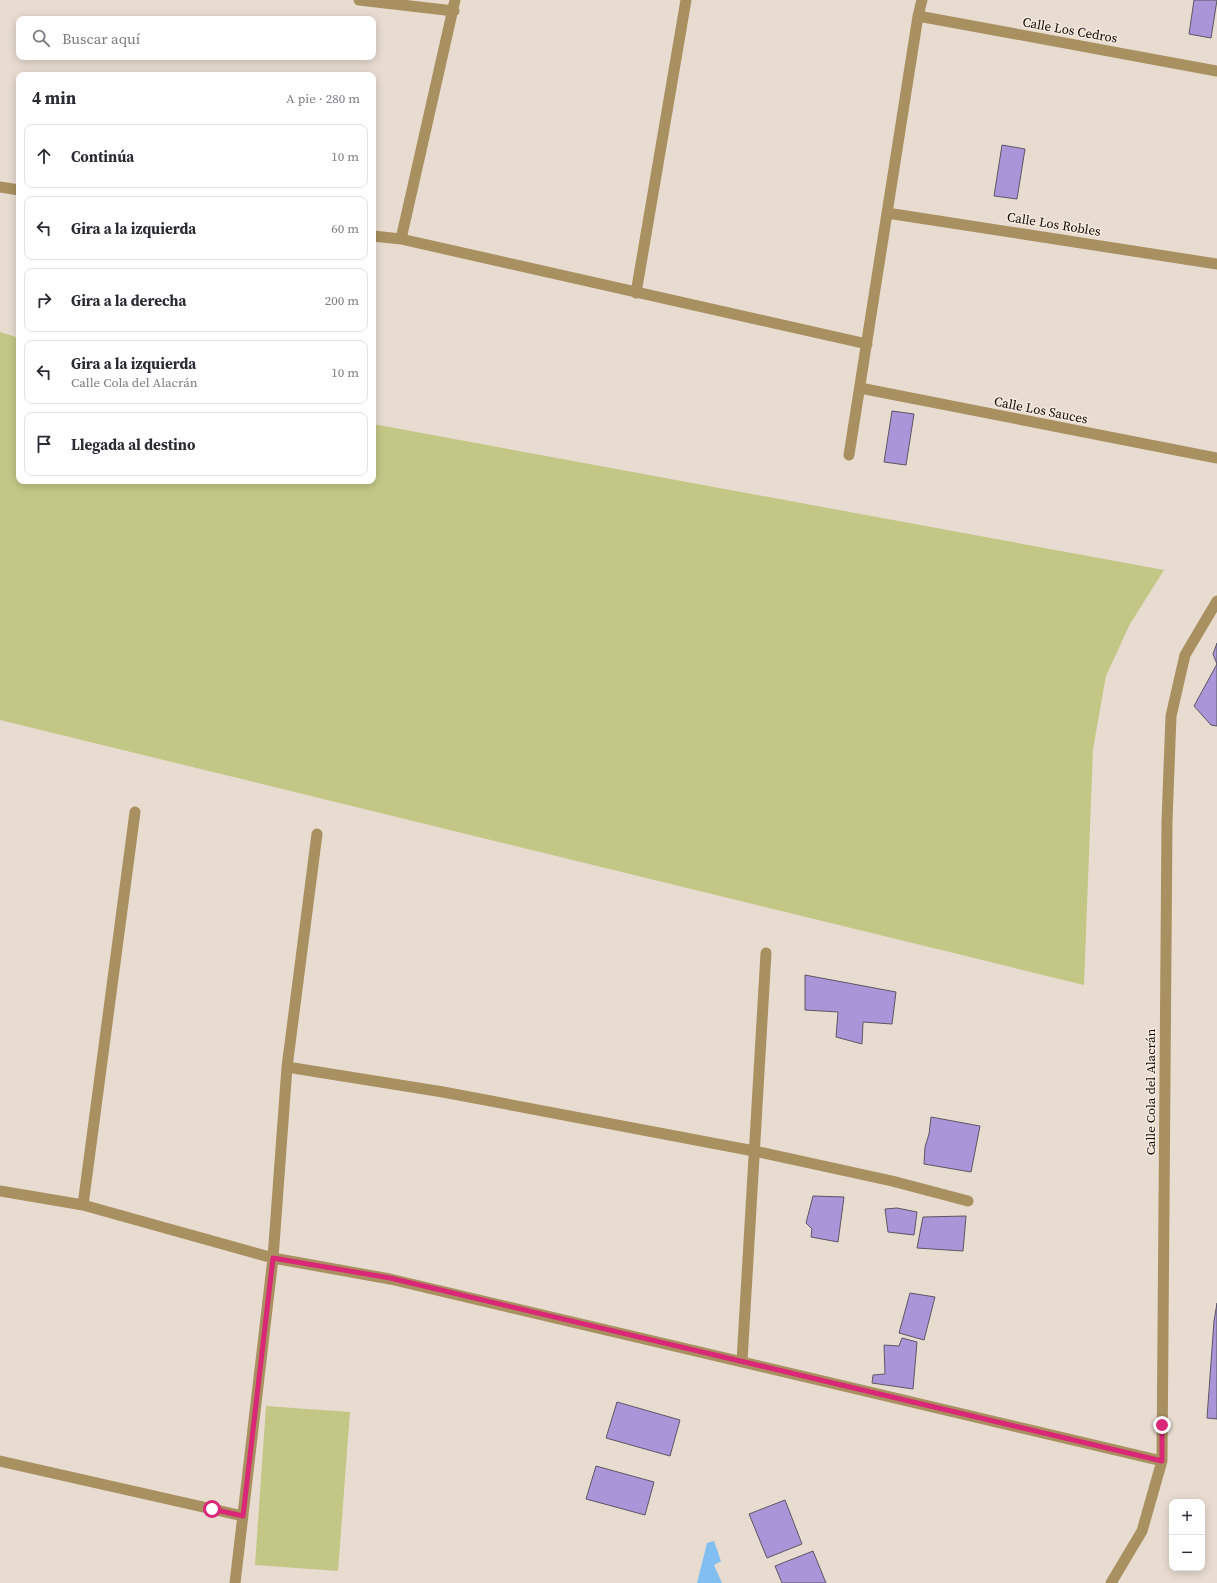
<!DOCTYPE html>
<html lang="es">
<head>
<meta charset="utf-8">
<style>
  body { margin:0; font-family:"Source Serif 4",serif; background:#f2f2f3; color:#2b2b33 }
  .controls { position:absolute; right:12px; bottom:12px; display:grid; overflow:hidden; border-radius:8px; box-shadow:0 2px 10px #0003 }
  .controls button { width:36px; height:36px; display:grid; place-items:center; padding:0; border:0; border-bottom:1px solid #e1e1e2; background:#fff; color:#2b2b33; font:20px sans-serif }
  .stop { position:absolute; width:12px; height:12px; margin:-9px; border:3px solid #db2777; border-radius:50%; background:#fff }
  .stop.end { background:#db2777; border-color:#fff; box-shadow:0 1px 4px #0008 }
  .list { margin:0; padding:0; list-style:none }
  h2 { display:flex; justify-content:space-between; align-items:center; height:52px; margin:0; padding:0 16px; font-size:17px }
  h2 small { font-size:13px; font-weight:400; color:#7c7c81 }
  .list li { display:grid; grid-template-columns:26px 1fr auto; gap:12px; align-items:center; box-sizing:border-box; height:64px; margin:0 8px 8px; padding:0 8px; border:1px solid #e1e1e2; border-radius:8px }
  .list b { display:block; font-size:15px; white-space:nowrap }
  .list p { margin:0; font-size:13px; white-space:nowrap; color:#7c7c81 }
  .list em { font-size:13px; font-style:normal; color:#7c7c81 }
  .icon { flex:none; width:22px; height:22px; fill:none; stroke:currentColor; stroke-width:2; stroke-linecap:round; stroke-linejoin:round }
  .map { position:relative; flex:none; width:1217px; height:1583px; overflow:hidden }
  .search { position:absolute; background:#fff; box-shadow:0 2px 10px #0003; left:16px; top:16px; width:360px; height:44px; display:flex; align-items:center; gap:10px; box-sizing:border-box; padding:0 14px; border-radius:8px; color:#7c7c81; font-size:15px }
  .panel { position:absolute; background:#fff; box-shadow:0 2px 10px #0003; left:16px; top:72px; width:360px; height:412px; border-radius:8px }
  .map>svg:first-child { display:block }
  .green { fill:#c3c786 }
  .water { fill:#81bff2 }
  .building { fill:#a995d8; stroke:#5a5764 }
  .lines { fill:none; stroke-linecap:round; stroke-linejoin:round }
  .minor { stroke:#a89060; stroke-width:11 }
  .route { stroke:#db2777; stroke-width:5 }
  .labels { text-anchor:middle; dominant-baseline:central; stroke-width:3; stroke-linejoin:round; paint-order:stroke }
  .street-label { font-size:13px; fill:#0e0a07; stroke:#f6e9dd }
</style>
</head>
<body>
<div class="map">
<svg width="1217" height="1583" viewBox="0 0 1217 1583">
  <rect width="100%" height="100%" fill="#e8dcd0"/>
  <path class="green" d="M0,332L19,338V481H373V424L1164,570L1130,624L1106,676L1093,749L1084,985L0,720Z
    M266,1406L350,1412L338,1571L255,1565Z"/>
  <path class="water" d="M714,1541L721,1561L714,1565L722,1583H697L707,1543Z"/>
  <path class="building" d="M1194,0H1217L1211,38L1189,34Z
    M1002,145L1025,149L1017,199L994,196Z
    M892,411L914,414L906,465L884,462Z
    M1217,643V726L1211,725L1194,706L1217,664L1213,654Z
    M805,975L896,992L892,1024L863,1022L862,1044L836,1037L838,1012L805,1010Z
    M931,1117L980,1126L971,1172L924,1164L925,1147L929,1134Z
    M813,1196L844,1197L838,1242L811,1237L812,1229L806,1223Z
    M897,1208L917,1212L914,1235L888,1232L885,1209Z
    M966,1216L963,1251L917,1248L923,1217Z
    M910,1293L935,1297L924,1340L899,1333Z
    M1217,1303V1419L1207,1418L1214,1321Z
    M902,1338L917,1342L913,1389L872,1383L873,1375L885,1374L884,1345L899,1346Z
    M617,1402L680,1420L670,1456L606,1438Z
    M596,1466L654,1482L645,1515L586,1499Z
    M785,1500L802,1544L767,1558L749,1514Z
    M813,1551L826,1583H782L775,1566Z"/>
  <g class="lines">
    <path class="minor" d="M359,0L454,11
      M918,16L1217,71
      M0,187L19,190
      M887,213L1217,264
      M373,236L401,239L867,344
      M401,239L455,0
      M636,293L686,0
      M860,388L1217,458
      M849,455L918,16L922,0
      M287,1067L443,1092L754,1151L892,1181L968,1201
      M0,1191L83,1205L273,1258L390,1279L1162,1461
      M83,1205L135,812
      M742,1361L766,953
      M0,1461L243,1516
      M235,1583L273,1258L287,1067L317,834
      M1111,1583L1142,1531L1162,1461L1167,821L1171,716L1185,655L1217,601"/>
  </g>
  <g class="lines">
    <path class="route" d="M212,1509L243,1516L273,1258L390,1278L1162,1461V1425"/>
  </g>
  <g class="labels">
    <g class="street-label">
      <text transform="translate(1070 30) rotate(10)">Calle Los Cedros</text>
      <text transform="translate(1054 224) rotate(9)">Calle Los Robles</text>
      <text transform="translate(1041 410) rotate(11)">Calle Los Sauces</text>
      <text transform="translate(1150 1092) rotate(-90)">Calle Cola del Alacrán</text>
    </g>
  </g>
</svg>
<div class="controls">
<button>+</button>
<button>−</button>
</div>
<div class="stop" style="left:212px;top:1509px"></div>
<div class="stop end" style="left:1162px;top:1425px"></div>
<div class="search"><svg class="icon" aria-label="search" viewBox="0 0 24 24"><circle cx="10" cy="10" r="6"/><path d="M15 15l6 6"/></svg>Buscar aquí</div>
<section class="panel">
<h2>4 min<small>A pie · 280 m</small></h2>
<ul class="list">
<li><svg class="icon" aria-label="ahead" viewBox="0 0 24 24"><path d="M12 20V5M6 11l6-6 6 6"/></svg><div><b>Continúa</b></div><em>10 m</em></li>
<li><svg class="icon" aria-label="left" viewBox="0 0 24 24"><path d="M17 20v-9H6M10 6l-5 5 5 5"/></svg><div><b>Gira a la izquierda</b></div><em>60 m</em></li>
<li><svg class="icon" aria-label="right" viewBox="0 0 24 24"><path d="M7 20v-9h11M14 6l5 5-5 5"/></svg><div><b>Gira a la derecha</b></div><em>200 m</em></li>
<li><svg class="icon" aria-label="left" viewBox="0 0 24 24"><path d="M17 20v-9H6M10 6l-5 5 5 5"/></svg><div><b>Gira a la izquierda</b><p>Calle Cola del Alacrán</p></div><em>10 m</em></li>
<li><svg class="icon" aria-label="arrive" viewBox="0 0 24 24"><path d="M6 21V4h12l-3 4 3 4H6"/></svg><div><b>Llegada al destino</b></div></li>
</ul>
</section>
</div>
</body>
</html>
